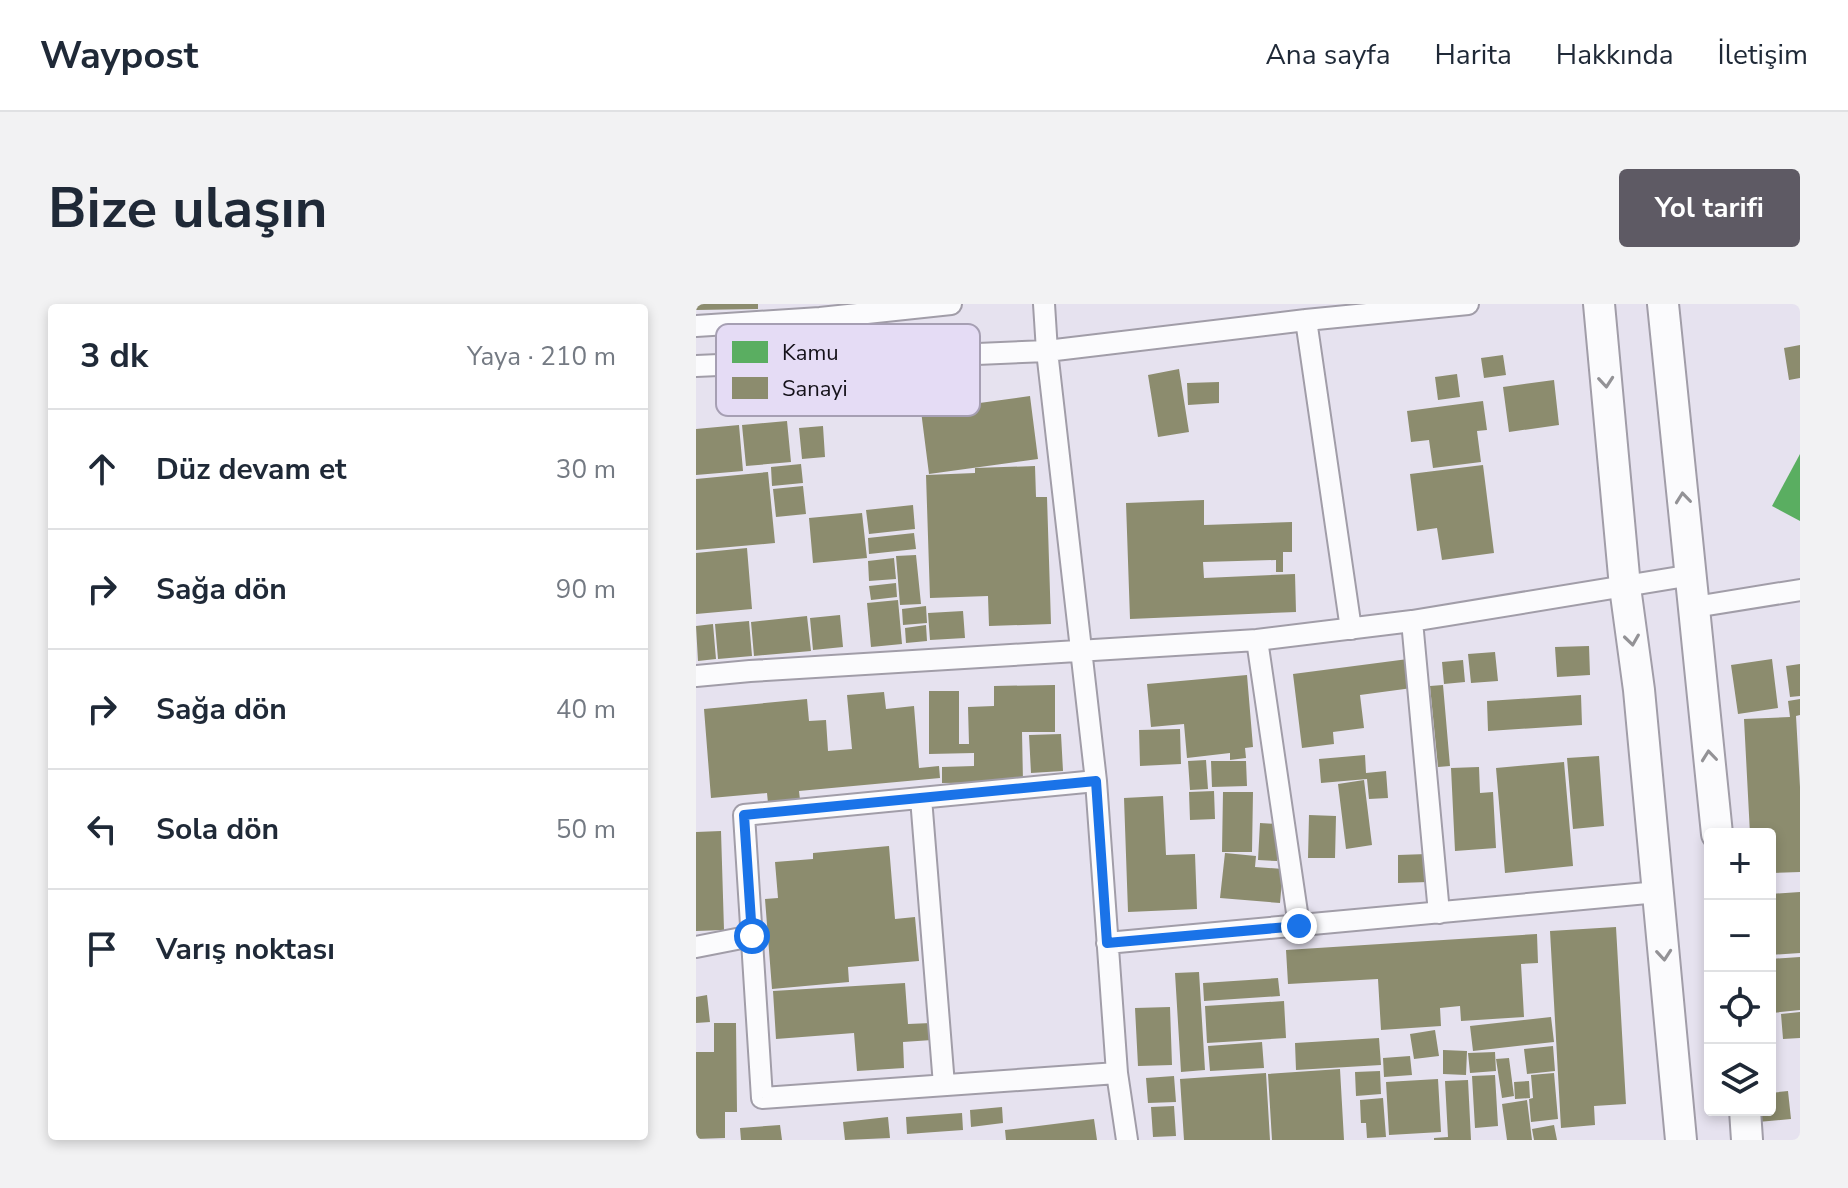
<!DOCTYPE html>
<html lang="tr">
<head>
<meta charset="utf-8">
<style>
  body { margin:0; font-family:"Nunito Sans",sans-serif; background:#f2f2f3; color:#1f2937 }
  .controls { position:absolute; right:24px; bottom:24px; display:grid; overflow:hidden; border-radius:8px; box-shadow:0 4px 12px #0003 }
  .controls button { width:72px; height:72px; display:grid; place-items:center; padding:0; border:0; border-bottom:2px solid #e0e1e3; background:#fff; color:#1f2937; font:40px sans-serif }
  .stop { position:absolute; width:24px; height:24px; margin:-18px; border:6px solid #1a73e8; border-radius:50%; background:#fff }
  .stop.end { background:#1a73e8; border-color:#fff; box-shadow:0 2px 8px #0008 }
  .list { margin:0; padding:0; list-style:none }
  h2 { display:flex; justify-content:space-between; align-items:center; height:104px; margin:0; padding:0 32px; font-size:34px }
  h2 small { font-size:26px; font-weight:400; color:#747a83 }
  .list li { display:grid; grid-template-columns:52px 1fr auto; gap:24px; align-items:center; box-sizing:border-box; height:120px; padding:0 32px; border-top:2px solid #e0e1e3 }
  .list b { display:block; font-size:30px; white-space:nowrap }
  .list em { font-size:26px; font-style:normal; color:#747a83 }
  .icon { flex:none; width:44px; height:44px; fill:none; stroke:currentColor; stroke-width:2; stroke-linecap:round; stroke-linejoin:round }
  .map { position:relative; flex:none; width:1104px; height:836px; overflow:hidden; border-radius:8px }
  header { display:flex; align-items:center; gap:48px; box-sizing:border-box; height:112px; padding:0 40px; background:#fff; border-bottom:2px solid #e0e1e3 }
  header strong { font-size:38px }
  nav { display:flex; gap:44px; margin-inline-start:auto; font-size:28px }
  .intro { display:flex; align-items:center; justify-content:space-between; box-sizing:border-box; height:192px; padding:0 48px }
  h1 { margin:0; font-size:56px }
  .button { padding:20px 36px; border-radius:8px; background:#5e5a64; color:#fff; font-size:28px; font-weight:700 }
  main { display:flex; gap:48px; padding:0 48px }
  aside { flex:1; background:#fff; border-radius:8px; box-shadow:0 4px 12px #0003 }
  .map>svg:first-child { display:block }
  .public { fill:#5aae61 }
  .industry { fill:#8c8c6e }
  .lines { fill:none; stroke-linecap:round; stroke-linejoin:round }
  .street-casing { stroke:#a19da8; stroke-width:24 }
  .secondary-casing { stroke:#a19da8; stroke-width:34 }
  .street { stroke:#fbfbfd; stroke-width:20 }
  .secondary { stroke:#fbfbfd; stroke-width:30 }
  .oneway { stroke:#939296 }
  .route { stroke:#1a73e8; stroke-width:10 }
  .key { fill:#e5dcf5; stroke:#a69fb3; stroke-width:2 }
  .key-label { font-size:22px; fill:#141119 }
</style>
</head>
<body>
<header>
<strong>Waypost</strong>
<nav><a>Ana sayfa</a><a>Harita</a><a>Hakkında</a><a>İletişim</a></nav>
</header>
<div class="intro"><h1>Bize ulaşın</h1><a class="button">Yol tarifi</a></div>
<main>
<aside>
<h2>3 dk<small>Yaya · 210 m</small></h2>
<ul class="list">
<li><svg class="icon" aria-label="ahead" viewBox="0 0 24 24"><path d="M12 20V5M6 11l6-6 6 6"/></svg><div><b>Düz devam et</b></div><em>30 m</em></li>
<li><svg class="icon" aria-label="right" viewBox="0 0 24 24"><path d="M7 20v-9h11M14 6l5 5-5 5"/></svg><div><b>Sağa dön</b></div><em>90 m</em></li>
<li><svg class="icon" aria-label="right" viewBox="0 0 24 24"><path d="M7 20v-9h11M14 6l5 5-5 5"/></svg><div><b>Sağa dön</b></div><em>40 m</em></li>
<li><svg class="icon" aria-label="left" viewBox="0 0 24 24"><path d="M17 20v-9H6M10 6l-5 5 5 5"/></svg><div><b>Sola dön</b></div><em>50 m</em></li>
<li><svg class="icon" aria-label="arrive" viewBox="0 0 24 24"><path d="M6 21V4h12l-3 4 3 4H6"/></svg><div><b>Varış noktası</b></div></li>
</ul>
</aside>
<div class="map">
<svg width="1104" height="836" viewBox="0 0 1104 836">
  <rect width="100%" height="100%" fill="#e6e2ef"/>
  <path class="public" d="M1104,150V217L1076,202Z"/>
  <path class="industry" d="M0,0H62V5L0,6Z
    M1104,41V74L1093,76L1088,44Z
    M807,51L810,71L788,74L785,54Z
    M483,65L493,128L462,133L452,71Z
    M761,70L764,93L742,96L739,73Z
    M858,76L863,121L813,128L807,83Z
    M523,78V99L492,101L491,79Z
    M334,92L342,155L233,170L225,107Z
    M787,97L791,126L781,127L785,158L737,164L733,136L715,138L711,107Z
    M91,117L95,158L50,162L46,121Z
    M43,121L47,167L0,171V125Z
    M127,122L129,153L106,155L103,124Z
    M105,160L107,179L76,182L75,163Z
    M787,161L798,249L746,256L741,224L721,227L714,170Z
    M339,162L340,193H351L355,320L293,322L292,292L234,294L230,171L279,169V164Z
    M72,168L79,239L0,246V175Z
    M107,182L110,210L80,213L77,185Z
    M508,196V221L596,218V248H587V268H580V256L507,258L508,274L599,270L600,308L434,315L430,199Z
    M217,201L219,225L173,230L170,206Z
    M166,209L171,254L117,259L113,214Z
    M218,229L220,245L173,250L172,234Z
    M51,244L56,305L0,310V249Z
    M220,251L225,300L204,301L200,252Z
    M198,254L200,275L173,277L172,257Z
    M200,279L201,293L175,296L173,282Z
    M202,296L206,340L175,343L171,299Z
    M230,302L231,319L207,321L206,305Z
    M267,307L269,334L234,336L232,309Z
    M144,311L147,343L117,346L114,314Z
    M111,312L115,347L58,352L55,318Z
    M53,317L56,352L22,355L19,320Z
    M17,320L20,355L2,357L0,322Z
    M230,321L231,337L210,339L209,324Z
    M893,342L894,371L861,373L859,343Z
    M799,348L802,377L775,379L772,350Z
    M712,355L716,384L664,391L668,424L637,428L638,440L606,444L597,370Z
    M1076,355L1082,404L1042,410L1035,361Z
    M767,356L769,378L748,380L746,358Z
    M1104,360V392L1094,393L1090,362Z
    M551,371L557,443L549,444L550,454L534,456V449L491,454L488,420L455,423L451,380Z
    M359,381V428H326L327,478L246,479V463L278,462V449L233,450V387H263V440H273L272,403L298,402V382Z
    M747,381L754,462L742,463L734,382Z
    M188,388L190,405L218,402L223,464L243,462L244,474L103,487L104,496L72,499L71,489L15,494L8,405L111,395L113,417L130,416L132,447L156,445L151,391Z
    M885,391L886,421L792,427L791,397Z
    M1104,395V411L1100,412L1104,483V568L1075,569L1074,530H1054L1048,415L1094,413L1092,397Z
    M484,425L485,460L444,462L443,426Z
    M365,430L367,467L335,469L333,431Z
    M669,451L670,469L690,467L692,494L673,495L671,475L625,479L623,455Z
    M903,452L908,522L877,525L871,454Z
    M510,456L512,485L494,486L492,457Z
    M515,457H550L551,482L516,483Z
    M868,458L877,562L809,569L800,464Z
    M783,463L784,489L797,488L800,544L759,547L755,464Z
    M668,476L676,541L650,545L642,480Z
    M518,487L519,515L494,516L493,488Z
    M527,488H557L556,548H526Z
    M467,492L470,551L499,550L501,605L432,608L428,494Z
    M613,511L640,512L639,554H612Z
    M564,519L583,520L581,557L562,556Z
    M25,527L28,626L0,627V528Z
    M193,542L199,615L219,613L223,657L152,663L153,678L76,685L69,595L82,594L79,558L117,555V549Z
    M529,549L560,552L559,563L587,565L584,599L524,594Z
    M731,550L732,578L702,579V551Z
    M1104,588V649L1074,651V590Z
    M920,623L930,800L898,802L899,821L865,824L854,627Z
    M841,630L842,659L825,660L828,713L765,717L764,702L744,704L745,722L685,726L682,675L592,680L590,646Z
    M1104,653V706L1076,709L1074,655Z
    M503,668L509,766L485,768L479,669Z
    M582,674L584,692L508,697L507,679Z
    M209,679L212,720L235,719L236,736L207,738L208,764L161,767L158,729L80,735L77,687Z
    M11,691L14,718L0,719V693Z
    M588,697L590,734L511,739L509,702Z
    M474,703L476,761L442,762L439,704Z
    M1104,708V734L1087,735L1085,710Z
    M855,713L858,738L777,747L774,722Z
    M18,719H40L41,808H29V834L0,835V748H18Z
    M739,726L743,752L718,755L714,730Z
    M683,734L685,761L600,766L599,739Z
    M566,738L568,764L514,767L512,742Z
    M857,742L859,767L831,770L828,745Z
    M747,746L771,747L770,771L747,770Z
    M799,748L800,767L774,769L772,749Z
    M714,752L716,771L688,773L687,754Z
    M813,754L818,792L806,794L800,755Z
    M644,765L648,836H576L572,770Z
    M684,767L685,790L660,792L659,768Z
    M570,769L574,836H488L484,775Z
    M858,769L862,815L835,818L833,795L837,794L835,771Z
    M799,771L802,822L779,824L776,772Z
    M478,772L480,798L452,799L450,774Z
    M742,775L745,828L693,831L690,778Z
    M772,776L775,836H738V834L752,833L749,777Z
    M833,777L834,794L819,795L818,778Z
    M1092,787L1095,815L1062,818L1061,806H1074V789Z
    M687,794L690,833L671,834L670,819H665L664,796Z
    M831,796L836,836H811L806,800Z
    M478,802L480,832L457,833L455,803Z
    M306,803L307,819L275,823L274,806Z
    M266,809L267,826L211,830L210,813Z
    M192,813L194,834L149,836L147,818Z
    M398,815L401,836H310L309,826Z
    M84,821L86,836H45L44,824Z
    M858,821L861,836H838L836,825Z"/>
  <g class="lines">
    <defs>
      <path id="street" d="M348,0L351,47L400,477L421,769L431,836
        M610,16L655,325
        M0,22L124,14L255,0
        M0,62L351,47L610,16L772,0
        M999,303L1104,286
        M716,317L743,609
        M561,336L603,622
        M0,372L54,367L561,336L716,317L996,271
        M400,477L48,511L66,794L421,769
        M225,494L248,781
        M411,639L962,588
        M0,643L56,632"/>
      <path id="secondary" d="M903,0L929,283L943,386L985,836
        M967,0L1021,530
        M1049,806L1051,836"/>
    </defs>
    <use href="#street" class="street-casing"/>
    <use href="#secondary" class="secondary-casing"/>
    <use href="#street" class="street"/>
    <use href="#secondary" class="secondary"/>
  </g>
  <defs><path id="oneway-chevron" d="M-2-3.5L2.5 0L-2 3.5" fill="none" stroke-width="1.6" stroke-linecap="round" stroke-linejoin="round" transform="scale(2)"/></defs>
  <g class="oneway">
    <use href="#oneway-chevron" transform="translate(910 78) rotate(85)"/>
    <use href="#oneway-chevron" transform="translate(987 194) rotate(-96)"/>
    <use href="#oneway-chevron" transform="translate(936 336) rotate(82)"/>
    <use href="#oneway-chevron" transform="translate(1013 452) rotate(-96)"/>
    <use href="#oneway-chevron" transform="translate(968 651) rotate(85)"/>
  </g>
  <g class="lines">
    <path class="route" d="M56,632L48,511L400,477L411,639L603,622"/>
  </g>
  <rect x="20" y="20" width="264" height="92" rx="12" class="key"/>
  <rect x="36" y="37" width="36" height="22" fill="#5aae61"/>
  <rect x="36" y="73" width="36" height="22" fill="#8c8c6e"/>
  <g class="key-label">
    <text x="86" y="56">Kamu</text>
    <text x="86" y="92">Sanayi</text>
  </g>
</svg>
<div class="controls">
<button>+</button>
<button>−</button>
<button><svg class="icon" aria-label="locate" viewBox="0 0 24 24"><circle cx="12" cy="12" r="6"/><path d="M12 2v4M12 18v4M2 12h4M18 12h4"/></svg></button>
<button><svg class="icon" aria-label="layers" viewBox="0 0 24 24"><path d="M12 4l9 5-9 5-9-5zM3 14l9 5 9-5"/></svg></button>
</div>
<div class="stop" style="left:56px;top:632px"></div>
<div class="stop end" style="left:603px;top:622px"></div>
</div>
</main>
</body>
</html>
